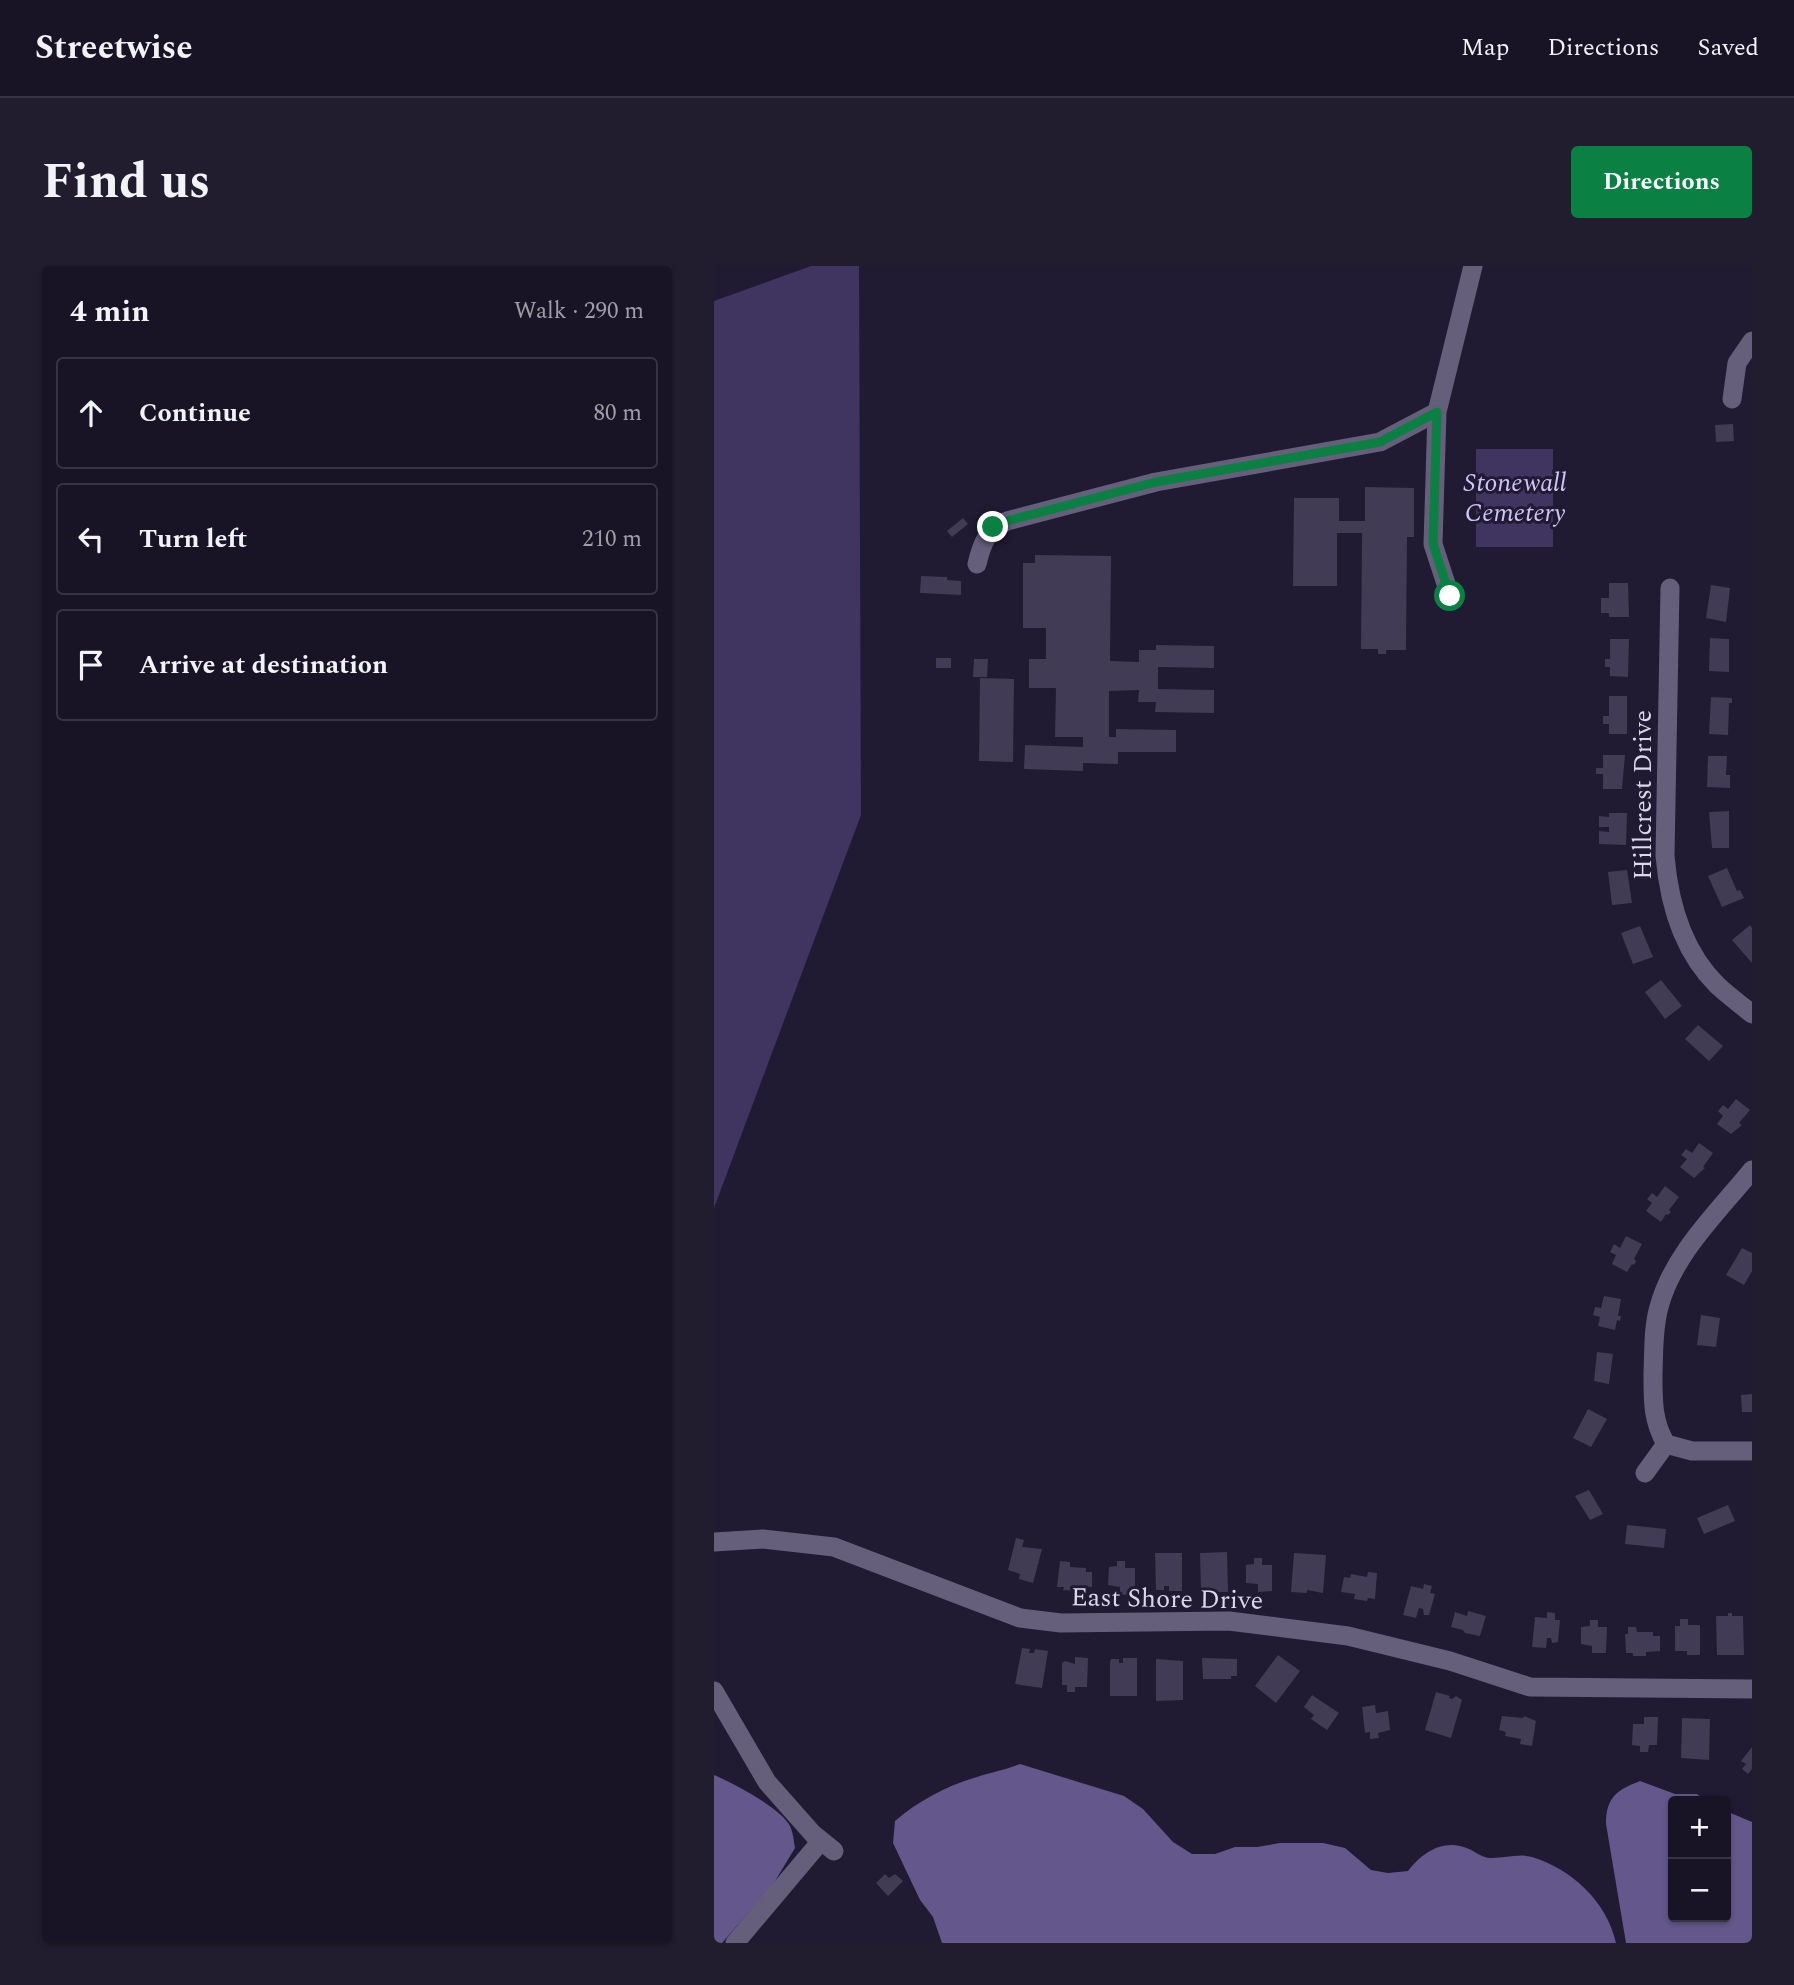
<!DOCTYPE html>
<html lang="en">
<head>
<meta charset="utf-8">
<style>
  body { margin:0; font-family:Spectral,serif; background:#211d2e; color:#f1f3f6 }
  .controls { position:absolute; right:21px; bottom:21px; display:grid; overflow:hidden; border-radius:7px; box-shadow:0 2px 5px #0004 }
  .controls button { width:63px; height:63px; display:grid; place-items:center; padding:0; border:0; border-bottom:2px solid #363343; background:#181426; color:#f1f3f6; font:35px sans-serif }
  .stop { position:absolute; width:21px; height:21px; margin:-16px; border:5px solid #0b8043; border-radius:50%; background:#fff }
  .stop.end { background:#0b8043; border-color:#fff; box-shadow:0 2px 7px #0008 }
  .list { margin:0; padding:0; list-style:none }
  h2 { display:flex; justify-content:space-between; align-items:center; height:91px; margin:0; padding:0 28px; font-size:30px }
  h2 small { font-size:23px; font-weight:400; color:#9f9ea7 }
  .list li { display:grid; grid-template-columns:46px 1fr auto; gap:21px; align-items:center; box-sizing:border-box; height:112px; margin:0 14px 14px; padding:0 14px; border:2px solid #363343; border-radius:7px }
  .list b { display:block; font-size:26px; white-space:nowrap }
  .list em { font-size:23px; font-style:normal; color:#9f9ea7 }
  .icon { flex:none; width:38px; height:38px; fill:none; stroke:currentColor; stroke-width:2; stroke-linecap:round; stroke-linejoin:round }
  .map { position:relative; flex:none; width:1038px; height:1677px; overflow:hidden; border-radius:7px }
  header { display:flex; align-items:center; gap:42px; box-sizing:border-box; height:98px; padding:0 35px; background:#181426; border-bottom:2px solid #363343 }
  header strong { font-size:33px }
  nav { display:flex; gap:38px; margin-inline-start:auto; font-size:24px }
  .intro { display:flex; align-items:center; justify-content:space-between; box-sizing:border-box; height:168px; padding:0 42px }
  h1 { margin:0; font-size:49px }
  .button { padding:18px 32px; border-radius:7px; background:#0b8043; color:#fff; font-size:24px; font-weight:700 }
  main { display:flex; gap:42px; padding:0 42px }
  aside { flex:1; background:#181426; border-radius:7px; box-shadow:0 2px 5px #0004 }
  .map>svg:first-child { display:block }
  .green { fill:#403461 }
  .water { fill:#63578b }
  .building { fill:#413b56 }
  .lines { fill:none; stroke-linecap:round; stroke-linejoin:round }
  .minor { stroke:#655f7c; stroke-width:19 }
  .route { stroke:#0b8043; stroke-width:9 }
  .labels { text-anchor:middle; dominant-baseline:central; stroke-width:6; stroke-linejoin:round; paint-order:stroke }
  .park-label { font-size:26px; font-style:italic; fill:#cec5f5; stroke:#201a32 }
  .street-label { font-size:26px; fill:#dbd8e9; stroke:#201a32 }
</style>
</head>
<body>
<header>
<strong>Streetwise</strong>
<nav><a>Map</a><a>Directions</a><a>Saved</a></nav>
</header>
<div class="intro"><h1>Find us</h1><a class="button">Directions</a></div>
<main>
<aside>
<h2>4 min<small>Walk · 290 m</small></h2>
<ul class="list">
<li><svg class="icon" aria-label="ahead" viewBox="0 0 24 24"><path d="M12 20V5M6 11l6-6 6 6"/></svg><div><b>Continue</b></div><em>80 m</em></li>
<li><svg class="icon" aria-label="left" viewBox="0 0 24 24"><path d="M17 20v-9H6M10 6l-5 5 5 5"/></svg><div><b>Turn left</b></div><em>210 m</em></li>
<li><svg class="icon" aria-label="arrive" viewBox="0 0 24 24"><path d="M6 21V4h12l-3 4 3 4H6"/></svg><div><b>Arrive at destination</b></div></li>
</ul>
</aside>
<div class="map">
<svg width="1038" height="1677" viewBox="0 0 1038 1677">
  <rect width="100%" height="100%" fill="#201a32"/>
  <path class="green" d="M97,0H145L147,549L0,942V35Z
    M762,183H839V281H762Z"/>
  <path class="water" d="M306,1498L410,1530L429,1543L459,1576L478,1588H501L521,1581H543L566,1577H609L631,1582L657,1604L674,1607L694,1605C709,1586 730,1572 755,1583C762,1586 767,1591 775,1592C789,1593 804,1587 818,1591C858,1603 893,1636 902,1677H228L219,1651L206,1634L179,1577L181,1555C204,1535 234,1519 263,1511C278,1506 292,1504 306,1498Z
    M0,1509C19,1517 67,1542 76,1560C79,1566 80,1576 81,1582L58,1620L8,1677H0Z
    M926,1515L961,1528H983L993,1535H959V1651H1012V1545L1038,1556V1677H912L892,1558C892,1531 903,1524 926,1515Z"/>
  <path class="building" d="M1019,158L1020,175L1002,176L1001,159Z
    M651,221L700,222V271H693L692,384H672V388H664V383H647L648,267H623V320H579L580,232H625V255H651Z
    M249,252L254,258L238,271L233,265Z
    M321,289L397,290L396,395L425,396V384H442V379L500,380V402L444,401V423L500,424V447L441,446L442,436H424L425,424L395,425V471H402V463L462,464V486H404V498L369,497V505L310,503L311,479L369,481V471H341L342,422H315V393H332V362H309V297H321Z
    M207,310L233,311V314L247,315V329L206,327Z
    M895,317H914L915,351H895V347H887V332H895Z
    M997,319L1016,322L1012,356L992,352Z
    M996,372L1015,373V406L995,405Z
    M896,373H915L914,411L896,410V401H891V393H896Z
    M222,392H237V402H222Z
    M260,393H274L273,411H259Z
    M266,412L300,413L299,496L265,495Z
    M895,430H913V468H895V458H889V450H895Z
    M997,431L1018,432V437H1015L1014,469L995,468Z
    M889,489H911L908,523H889V508H882V502H889Z
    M994,490H1013L1012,509H1016V522L993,521Z
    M1015,545V582H998L995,546Z
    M895,547H913L912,579L885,578V565L895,566V561H885V550L895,551Z
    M1013,602L1023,625L1026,624L1030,632L1008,641L994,610Z
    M913,604L918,637L898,639L894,606Z
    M1036,659L1038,662V697L1018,674Z
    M926,660L939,691L919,698L907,667Z
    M947,714L968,740L951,753L931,726Z
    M984,759L1009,780L995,795L971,773Z
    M1022,833L1036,844L1025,857L1028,859L1017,868L1003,858L1009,850L1004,845L1009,839L1014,843Z
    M985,877L999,887L989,901L991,902L980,912L966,901L973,893L967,889L972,883L978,887Z
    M951,920L965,931L955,944L957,946L954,949L952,948L947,956L932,945L938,937L933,933L938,927L943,931Z
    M912,970L928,978L920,993L922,995L920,999L918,998L913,1006L898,998L902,989L896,986L900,978L906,982Z
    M1028,982L1038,987V1005L1030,1019L1012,1009Z
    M890,1030L907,1033L904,1050H907L906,1055L903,1054L901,1064L884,1060L886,1051L879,1049L881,1041L887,1042Z
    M987,1049L1006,1052L1002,1081L983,1079Z
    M883,1086L899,1088L895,1118L880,1115Z
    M1038,1128V1146H1028L1027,1129Z
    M874,1143L893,1153L877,1181L859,1172Z
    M875,1224L889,1248L876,1254L861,1230Z
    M1014,1239L1021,1255L990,1268L983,1252Z
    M913,1259L952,1263L950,1282L911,1278Z
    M302,1272L310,1274L308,1281L328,1283L319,1317L305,1313L306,1308L294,1304Z
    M513,1286L514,1326H487L486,1287Z
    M441,1287H468V1325H455V1320H450V1324H442Z
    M580,1287L612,1289L609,1327L593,1324V1327L577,1326Z
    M540,1292H548V1299H558V1325L544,1326V1318L532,1317V1299L540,1298Z
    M346,1295L356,1296V1301L372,1302V1306H378V1321L364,1320L363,1325L349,1324L350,1321H343Z
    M403,1295H411V1302H421V1328L406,1329V1321L394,1319L395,1301L403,1300Z
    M654,1306L663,1307L661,1333L654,1332L653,1335L640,1333L641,1328L627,1326L630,1311L636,1312L637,1308L653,1311Z
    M710,1318L718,1320L716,1327L721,1328L715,1349H710L709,1343L705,1342L702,1352L689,1349L697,1320L709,1323Z
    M754,1345L772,1350L766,1370L751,1367L749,1364L737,1361L741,1346L753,1350Z
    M833,1346L841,1347V1354H846L844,1376L838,1377L837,1372H833L832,1382L818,1381L821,1351L833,1352Z
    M1014,1347H1018V1350H1029L1030,1389H1003L1002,1350H1014Z
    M966,1353H974V1359H986V1389H973V1385H961V1360H966Z
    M876,1354H884V1361H893L892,1387H878V1380L867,1378V1361L876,1360Z
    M914,1361H922L923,1366H939V1370H946V1385L932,1386V1390H919V1387H912L911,1368H914Z
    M308,1382L316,1383L315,1387H320L321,1383L334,1385L328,1422L301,1418Z
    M564,1389L586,1405L562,1437L541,1420Z
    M361,1391L374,1392L373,1421H361V1426H353V1419H348V1397L351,1395L361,1398Z
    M409,1392H423V1430H396V1396L397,1393H405V1397H409Z
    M488,1392L523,1393V1410H517V1413H489Z
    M442,1393L469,1395V1434L442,1435Z
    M722,1426L736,1430L735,1432L738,1433L742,1430L748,1434L737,1472L711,1464Z
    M598,1429L625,1447L613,1464L597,1453L600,1449L590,1441Z
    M661,1439L662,1447L674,1445L676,1464L664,1467L665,1472L656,1473V1466L651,1467L648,1441Z
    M788,1450L809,1452L810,1450L822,1455L818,1480L806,1478L807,1473L791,1470L792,1466L785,1464Z
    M930,1451H944L943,1479H935L934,1486H926V1480L918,1479L919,1458H930Z
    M968,1452L996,1453L995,1494L967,1492Z
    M1038,1481V1503L1034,1508L1028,1503L1032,1498L1027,1495Z
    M171,1608L175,1612L181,1608L189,1615L174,1630L162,1617Z"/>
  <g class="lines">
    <path class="minor" d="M1018,133L1023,97L1038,75
      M263,298C268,277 273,264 293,255L442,216L666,176L723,146
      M956,322L951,590C955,637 969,686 1004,720C1015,730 1027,739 1038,748
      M736,330L719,278L723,146L759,0
      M1038,904C1004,946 959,988 945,1041C939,1062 940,1084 939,1106C939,1133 938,1154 952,1178L978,1185H1038
      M931,1207L952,1178
      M0,1276L49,1273L120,1281L306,1352L347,1357L515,1355L634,1370L736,1395L816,1421L1038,1423
      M0,1425L53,1516L99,1568L120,1585
      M21,1677L107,1575"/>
  </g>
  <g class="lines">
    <path class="route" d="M279,261L293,255L442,216L666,176L723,146L719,278L736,330"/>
  </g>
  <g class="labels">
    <g class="park-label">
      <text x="801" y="217">Stonewall<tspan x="801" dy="30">Cemetery</tspan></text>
    </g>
    <g class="street-label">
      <text transform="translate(929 529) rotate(-90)">Hillcrest Drive</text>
      <text transform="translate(453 1333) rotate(1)">East Shore Drive</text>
    </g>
  </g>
</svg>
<div class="controls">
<button>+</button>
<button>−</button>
</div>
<div class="stop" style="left:736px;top:330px"></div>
<div class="stop end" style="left:279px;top:261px"></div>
</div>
</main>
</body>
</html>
